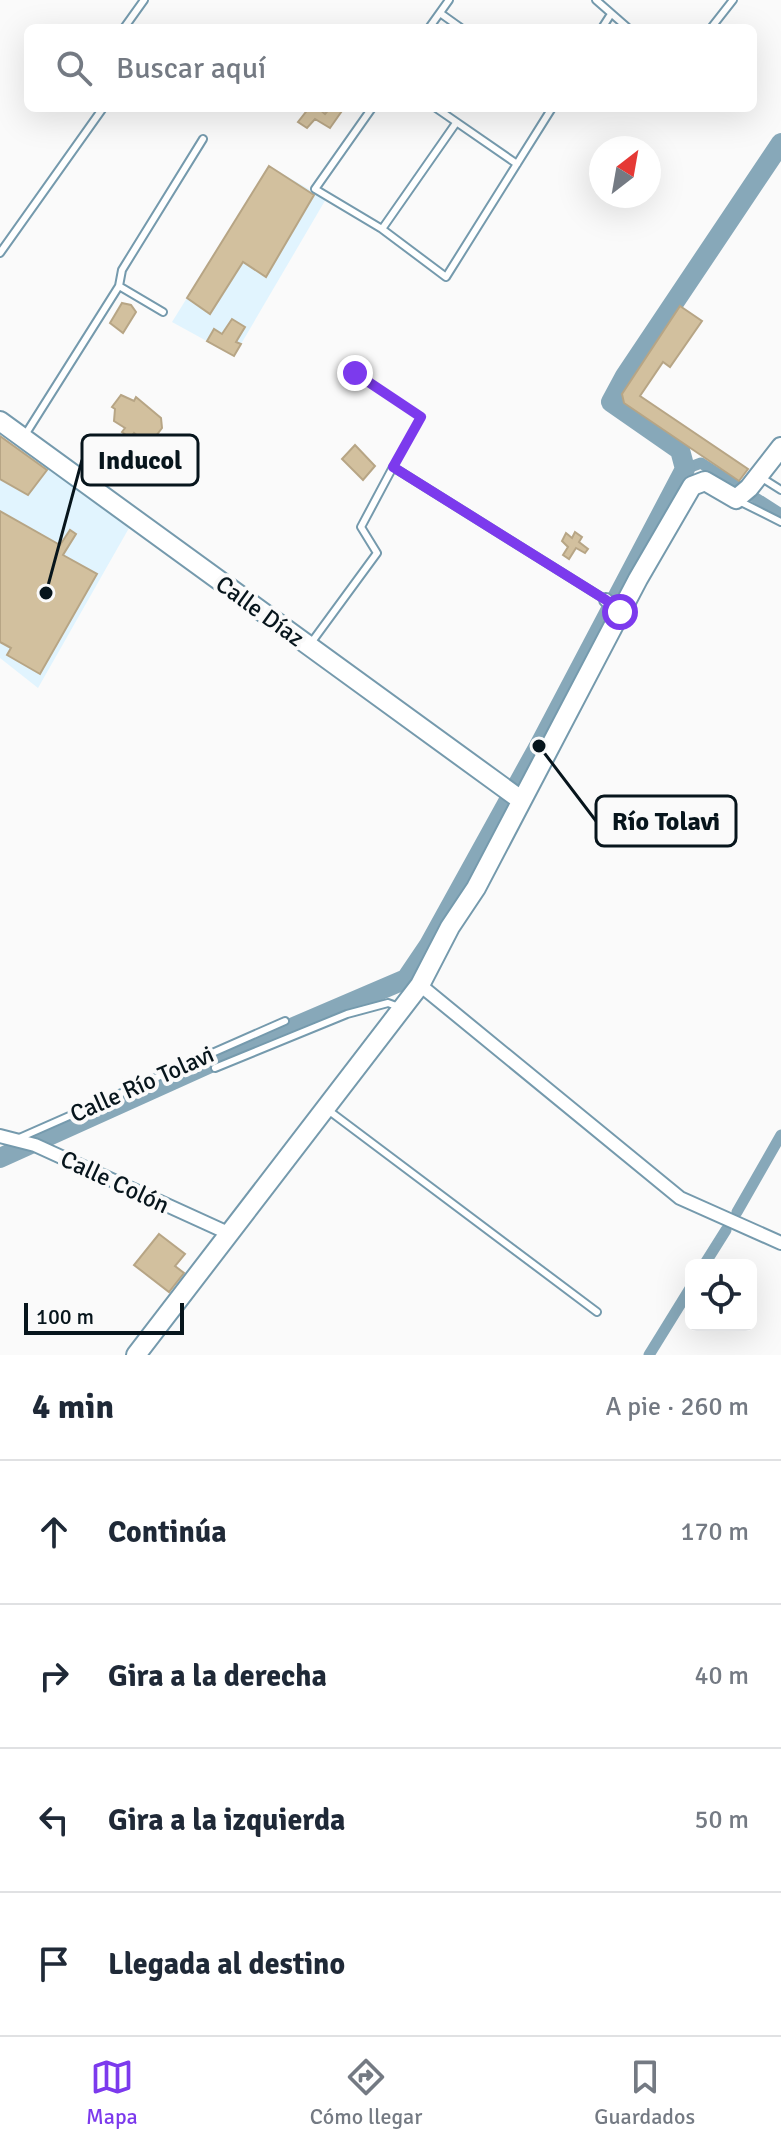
<!DOCTYPE html>
<html lang="es">
<head>
<meta charset="utf-8">
<style>
  body { margin:0; font-family:Signika,sans-serif; background:#f6f6f7; color:#1f2937 }
  .controls { position:absolute; right:24px; bottom:24px; display:grid; overflow:hidden; border-radius:12px; box-shadow:0 8px 32px #0002 }
  .controls button { width:72px; height:72px; display:grid; place-items:center; padding:0; border:0; border-bottom:2px solid #e0e1e3; background:#fff; color:#1f2937; font:40px sans-serif }
  .compass { position:absolute; left:589px; top:136px; width:72px; height:72px; border-radius:50%; background:#fff; box-shadow:0 8px 32px #0002; rotate:31deg }
  .scale { position:absolute; left:24px; bottom:20px; width:160px; box-sizing:border-box; padding-left:8px; border:4px solid #07151c; border-top:0; font-size:22px; line-height:28px; white-space:nowrap; color:#07151c; -webkit-text-stroke:6px #fafafa; paint-order:stroke }
  .stop { position:absolute; width:24px; height:24px; margin:-18px; border:6px solid #7c3aed; border-radius:50%; background:#fff }
  .stop.end { background:#7c3aed; border-color:#fff; box-shadow:0 2px 8px #0008 }
  .list { margin:0; padding:0; list-style:none }
  h2 { display:flex; justify-content:space-between; align-items:center; height:104px; margin:0; padding:0 32px; font-size:34px }
  h2 small { font-size:26px; font-weight:400; color:#747a83 }
  .list li { display:grid; grid-template-columns:52px 1fr auto; gap:24px; align-items:center; box-sizing:border-box; height:144px; padding:0 32px; border-top:2px solid #e0e1e3 }
  .list b { display:block; font-size:30px; white-space:nowrap }
  .list em { font-size:26px; font-style:normal; color:#747a83 }
  .icon { flex:none; width:44px; height:44px; fill:none; stroke:currentColor; stroke-width:2; stroke-linecap:round; stroke-linejoin:round }
  .map { position:relative; flex:none; width:781px; height:1355px; overflow:hidden }
  .search { position:absolute; background:#fff; box-shadow:0 8px 32px #0002; left:24px; right:24px; top:24px; height:88px; display:flex; align-items:center; gap:20px; box-sizing:border-box; padding:0 28px; border-radius:12px; color:#747a83; font-size:30px }
  .sheet { height:680px; background:#fff }
  nav { display:flex; justify-content:space-around; align-items:center; box-sizing:border-box; height:112px; border-top:2px solid #e0e1e3; background:#fff; font-size:22px; color:#747a83 }
  nav a { display:grid; justify-items:center; gap:4px }
  nav .on { color:#7c3aed }
  .map>svg:first-child { display:block }
  .built { fill:#e1f4fe }
  .lines { fill:none; stroke-linecap:round; stroke-linejoin:round }
  .canal { stroke:#87a8b9; stroke-width:11 }
  .river { stroke:#87a8b9; stroke-width:20 }
  .building { fill:#d2c09e; stroke:#b7a585; stroke-width:2 }
  .lane-casing { stroke:#759aad; stroke-width:10 }
  .street-casing { stroke:#759aad; stroke-width:16 }
  .secondary-casing { stroke:#759aad; stroke-width:22 }
  .path { stroke:#aeb2b4; stroke-width:2; stroke-dasharray:6 6; stroke-linecap:butt }
  .lane { stroke:#fff; stroke-width:6 }
  .street { stroke:#fff; stroke-width:12 }
  .secondary { stroke:#fff; stroke-width:18 }
  .route { stroke:#7c3aed; stroke-width:10 }
  .labels { text-anchor:middle; dominant-baseline:central; stroke-width:8; stroke-linejoin:round; paint-order:stroke }
  .street-label { font-size:24px; fill:#07151c; stroke:#fafafa }
  .leader { fill:none; stroke:#07151c; stroke-width:3 }
  .callout-dot { fill:#07151c; stroke:#fafafa; stroke-width:3 }
  .callout { fill:#fafafa; stroke:#07151c; stroke-width:3 }
  .callout-label { font-size:26px; text-anchor:middle; font-weight:bold; fill:#07151c }
</style>
</head>
<body>
<div class="map">
<svg width="781" height="1355" viewBox="0 0 781 1355">
  <rect width="100%" height="100%" fill="#fafafa"/>
  <path class="built" d="M269,166L326,199L234,356L172,322Z
    M21,443L129,528L38,688L0,658V473Z"/>
  <g class="lines">
    <path class="canal" d="M685,469L701,463L781,514
      M737,1212L781,1135
      M704,1265L726,1230
      M649,1355L691,1287"/>
    <path class="river" d="M0,1158L226,1056L406,979L429,945L539,746L685,469L680,450L611,402L625,376L781,143"/>
  </g>
  <path class="building" d="M309,108H318L325,114L330,108H344L330,128L315,119L307,128L298,122Z
    M269,166L314,195L266,277L243,262L210,314L187,298Z
    M122,303L131,305L136,312L123,333L110,323Z
    M680,306L702,321L670,367L663,362L640,396L748,469L739,481L624,403L622,394Z
    M232,319L245,327L236,342L241,344L234,356L207,341L214,329L222,334Z
    M121,395L134,401L136,397L161,418L162,428L156,436L165,442L159,453L134,433L130,438L122,432L125,428L114,421L115,409L112,407Z
    M0,436L47,470L28,495L0,479Z
    M355,445L375,466L363,480L342,459Z
    M0,511L60,545L70,530L76,534L63,555L97,574L40,674L7,655L11,648L0,642Z
    M575,532L582,537L579,542L588,549L585,553L576,548L569,559L563,555L568,547L562,541L566,533L572,538Z
    M159,1234L185,1254L175,1266L184,1273L169,1292L134,1265Z"/>
  <g class="lines">
    <defs>
      <path id="lane" d="M596,0L628,28
        M440,13L461,28
        M124,28L144,0
        M429,28L449,0
        M602,28L611,14
        M711,28L733,0
        M372,108L315,189L382,229L446,277L552,108
        M436,108L517,164
        M382,229L456,123
        M0,253L103,108
        M119,286L163,312
        M25,435L119,286L122,270L203,139
        M762,478L781,490
        M739,501L781,522
        M311,643L377,553L361,527L393,467L606,600
        M215,1068L347,1014L388,1003L399,1007
        M328,1110L597,1312
        M17,1139L285,1021"/>
      <path id="street" d="M606,600L620,612
        M420,985L680,1198L781,1243
        M0,1136L35,1145L228,1233"/>
      <path id="secondary" d="M0,421L521,800
        M136,1355L420,985L450,927L476,888L638,579L692,486L705,481L736,499L749,488L781,447"/>
    </defs>
    <use href="#lane" class="lane-casing"/>
    <use href="#street" class="street-casing"/>
    <use href="#secondary" class="secondary-casing"/>
    <path class="path" d="M355,373L421,417L398,459"/>
    <use href="#lane" class="lane"/>
    <use href="#street" class="street"/>
    <use href="#secondary" class="secondary"/>
  </g>
  <g class="lines">
    <path class="route" d="M355,373L421,417L393,467L606,600L620,612"/>
  </g>
  <g class="labels">
    <g class="street-label">
      <text transform="translate(260 611) rotate(36)">Calle Díaz</text>
      <text transform="translate(142 1084) rotate(-24)">Calle Río Tolavi</text>
      <text transform="translate(115 1182) rotate(25)">Calle Colón</text>
    </g>
  </g>
  <path class="leader" d="M46 593L82 460M539 746L596 821"/>
  <g class="callout-dot">
    <circle cx="46" cy="593" r="8"/>
    <circle cx="539" cy="746" r="8"/>
  </g>
  <g class="callout">
    <rect x="82" y="435" width="116" height="50" rx="8"/>
    <rect x="596" y="796" width="140" height="50" rx="8"/>
  </g>
  <g class="callout-label">
    <text x="140" y="469">Inducol</text>
    <text x="666" y="830">Río Tolavi</text>
  </g>
</svg>
<div class="controls">
<button><svg class="icon" aria-label="locate" viewBox="0 0 24 24"><circle cx="12" cy="12" r="6"/><path d="M12 2v4M12 18v4M2 12h4M18 12h4"/></svg></button>
</div>
<svg class="compass" viewBox="-18 -18 36 36"><path d="M0-13l5 13h-10z" fill="#e53935"/><path d="M0 13l5-13h-10z" fill="#747a83"/></svg>
<div class="scale">100 m</div>
<div class="stop" style="left:620px;top:612px"></div>
<div class="stop end" style="left:355px;top:373px"></div>
<div class="search"><svg class="icon" aria-label="search" viewBox="0 0 24 24"><circle cx="10" cy="10" r="6"/><path d="M15 15l6 6"/></svg>Buscar aquí</div>
</div>
<section class="sheet">
<h2>4 min<small>A pie · 260 m</small></h2>
<ul class="list">
<li><svg class="icon" aria-label="ahead" viewBox="0 0 24 24"><path d="M12 20V5M6 11l6-6 6 6"/></svg><div><b>Continúa</b></div><em>170 m</em></li>
<li><svg class="icon" aria-label="right" viewBox="0 0 24 24"><path d="M7 20v-9h11M14 6l5 5-5 5"/></svg><div><b>Gira a la derecha</b></div><em>40 m</em></li>
<li><svg class="icon" aria-label="left" viewBox="0 0 24 24"><path d="M17 20v-9H6M10 6l-5 5 5 5"/></svg><div><b>Gira a la izquierda</b></div><em>50 m</em></li>
<li><svg class="icon" aria-label="arrive" viewBox="0 0 24 24"><path d="M6 21V4h12l-3 4 3 4H6"/></svg><div><b>Llegada al destino</b></div></li>
</ul>
</section>
<nav>
<a class="on"><svg class="icon" aria-label="map" viewBox="0 0 24 24"><path d="M3 6l6-2 6 2 6-2v14l-6 2-6-2-6 2zM9 4v14M15 6v14"/></svg>Mapa</a>
<a><svg class="icon" aria-label="directions" viewBox="0 0 24 24"><path d="M12 3l9 9-9 9-9-9zM9 14v-3h6M13 9l2 2-2 2"/></svg>Cómo llegar</a>
<a><svg class="icon" aria-label="saved" viewBox="0 0 24 24"><path d="M7 4h10v16l-5-4-5 4z"/></svg>Guardados</a>
</nav>
</body>
</html>
